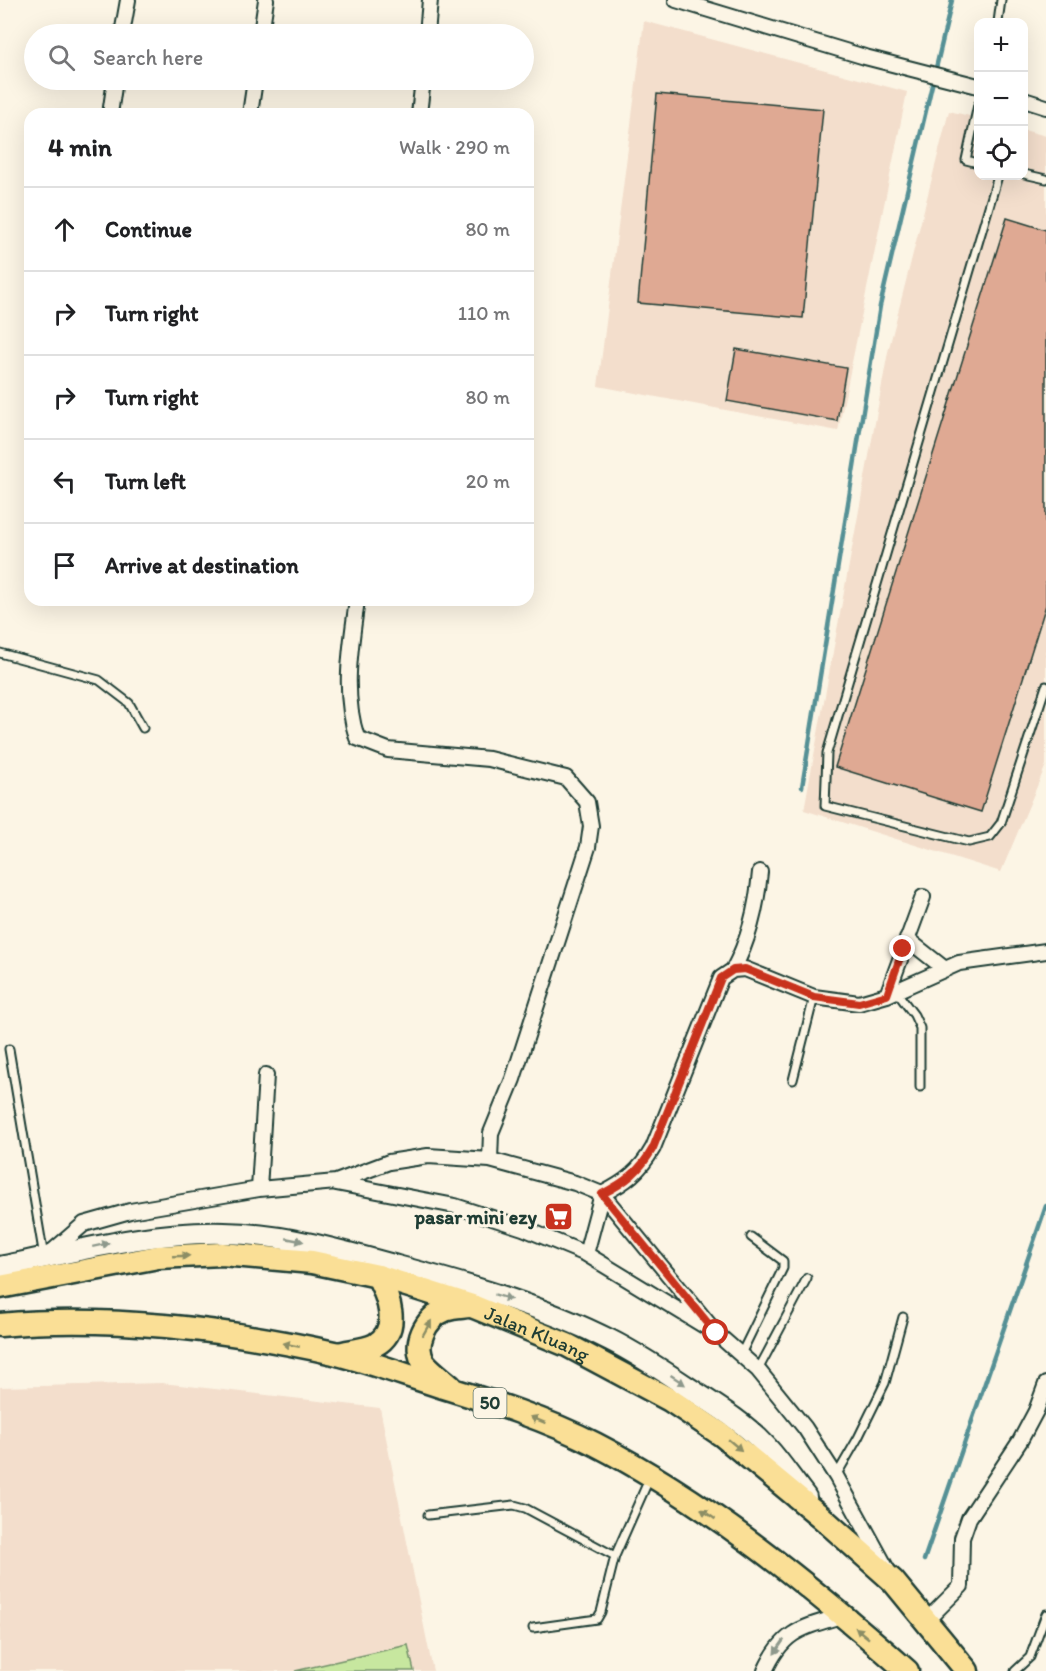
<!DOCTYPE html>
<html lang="en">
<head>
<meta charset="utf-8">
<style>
  body { margin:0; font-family:Itim,sans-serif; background:#f2f2f2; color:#202124 }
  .controls { position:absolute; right:18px; top:18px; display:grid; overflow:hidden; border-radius:12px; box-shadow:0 6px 24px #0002 }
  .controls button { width:54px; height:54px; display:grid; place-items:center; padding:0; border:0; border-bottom:2px solid #e0e0e0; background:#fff; color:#202124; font:30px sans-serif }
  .stop { position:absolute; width:18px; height:18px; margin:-14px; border:4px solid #c8321e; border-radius:50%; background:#fff }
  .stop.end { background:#c8321e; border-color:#fff; box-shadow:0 2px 6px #0008 }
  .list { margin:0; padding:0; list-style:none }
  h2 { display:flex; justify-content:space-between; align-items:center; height:78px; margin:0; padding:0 24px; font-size:26px }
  h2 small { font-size:20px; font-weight:400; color:#757577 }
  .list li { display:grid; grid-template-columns:39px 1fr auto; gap:18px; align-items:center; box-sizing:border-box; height:84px; padding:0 24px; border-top:2px solid #e0e0e0 }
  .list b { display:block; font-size:22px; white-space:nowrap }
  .list em { font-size:20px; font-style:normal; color:#757577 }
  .icon { flex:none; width:33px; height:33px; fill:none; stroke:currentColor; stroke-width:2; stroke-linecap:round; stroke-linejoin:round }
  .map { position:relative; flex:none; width:1046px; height:1671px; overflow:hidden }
  .search { position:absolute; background:#fff; box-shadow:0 6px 24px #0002; left:24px; top:24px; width:510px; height:66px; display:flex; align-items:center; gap:15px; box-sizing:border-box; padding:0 21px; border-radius:33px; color:#757577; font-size:22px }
  .panel { position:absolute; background:#fff; box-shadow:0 6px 24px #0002; left:24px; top:108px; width:510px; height:498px; border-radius:18px }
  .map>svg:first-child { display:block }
  .built { fill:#f3decc }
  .green { fill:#c7e79f; stroke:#73926a; stroke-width:1.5 }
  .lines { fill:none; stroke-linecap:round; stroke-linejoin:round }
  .stream { stroke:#549095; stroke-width:4.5 }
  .building { fill:#dfa993; stroke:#1f3d34; stroke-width:1.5 }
  .service-casing { stroke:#1f3d34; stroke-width:11 }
  .minor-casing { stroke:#1f3d34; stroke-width:18 }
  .secondary-casing { stroke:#1f3d34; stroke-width:24 }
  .trunk-casing { stroke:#1f3d34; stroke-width:27 }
  .service { stroke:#fcf5e5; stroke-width:7 }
  .minor { stroke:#fcf5e5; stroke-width:14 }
  .secondary { stroke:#fcf5e5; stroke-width:20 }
  .trunk { stroke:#fadf96; stroke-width:22 }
  .oneway { fill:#8e998c }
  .oneway2 { fill:#8c8e65 }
  .route { stroke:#c8321e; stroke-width:8 }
  .labels { text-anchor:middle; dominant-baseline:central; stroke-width:6; stroke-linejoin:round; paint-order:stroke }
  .shield { fill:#fcf5e5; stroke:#617469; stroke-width:1.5 }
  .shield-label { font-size:18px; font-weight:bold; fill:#1f3d34 }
  .poi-label { font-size:20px; font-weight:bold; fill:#1f3d34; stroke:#fcf5e5; text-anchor:end }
  .street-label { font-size:20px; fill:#1f3d34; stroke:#fcf5e5 }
</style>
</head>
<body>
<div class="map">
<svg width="1046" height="1671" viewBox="0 0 1046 1671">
  <rect width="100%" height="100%" fill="#fcf5e5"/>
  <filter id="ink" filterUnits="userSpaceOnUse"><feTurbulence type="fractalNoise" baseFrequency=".0167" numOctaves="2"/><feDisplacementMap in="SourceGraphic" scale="12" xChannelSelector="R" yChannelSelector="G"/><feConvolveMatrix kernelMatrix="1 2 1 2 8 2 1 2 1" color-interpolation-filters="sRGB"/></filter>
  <g filter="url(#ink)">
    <path class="built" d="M644,21L907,92L838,431L598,386Z
      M949,111L978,118V176H1024V130L1046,136V765L1001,872L804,810L888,352Z
      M162,1383L380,1408L433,1671H0V1387Z"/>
    <path class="green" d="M408,1645L414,1671H295Z"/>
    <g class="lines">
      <path class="stream" d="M802,787L880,306L952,0
        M924,1560L1046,1206"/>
    </g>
    <path class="building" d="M657,94L823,109L803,318L638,303Z
      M1007,218L1046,230V605L981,812L835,767Z
      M736,349L846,368L837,421L727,401Z"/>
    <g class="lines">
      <defs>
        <path id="service" d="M998,22L1001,0
          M978,105L966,160L978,163
          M1024,174L1046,179
          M998,176L827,753L825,806L969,842L990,837L1001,823L1046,686
          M0,653L99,680L129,703L143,728
          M896,991L914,1015L920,1028V1087
          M9,1049L44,1257
          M793,1080L814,997
          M741,1354L783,1268V1261L751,1237
          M758,1370L807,1278
          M836,1476L858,1438L885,1383L903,1317
          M428,1515L514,1505L525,1508L615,1556
          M533,1628L597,1619L601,1612L615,1556L650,1477
          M1015,1671L1030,1657L1046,1614"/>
        <path id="minor" d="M676,0L865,57L978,86
          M122,34L128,0
          M261,34L266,0
          M427,34L430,0
          M1024,100L1046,107
          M110,114L115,80
          M250,114L255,80
          M419,114L423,80
          M357,600C351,646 342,692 357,738L388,750L489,759L566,778L587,802L591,826L588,847L513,1079L491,1133L490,1160
          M907,939L945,969
          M733,970C750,938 757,907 760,872
          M887,995L923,897
          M336,1183L455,1206L523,1228L586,1254L716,1333L758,1370L805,1428L836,1476L887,1569
          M259,1189L266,1075
          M586,1254L602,1194C626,1182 640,1171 653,1148L721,978L733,970L745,969L814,997L859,1003L887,995L959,963L1046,951
          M48,1255L84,1224L130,1211L259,1189L336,1182L389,1162L428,1156L490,1160L575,1183L602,1194L716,1333
          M926,1621L961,1586L962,1538L969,1518L1020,1441L1036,1411L1046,1384
          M765,1671C783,1631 801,1628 841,1616"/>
        <path id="secondary" d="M0,1267C74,1252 148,1231 224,1233C283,1234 339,1250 397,1266C469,1285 543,1306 610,1340C640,1355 668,1374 695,1392C720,1408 747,1425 767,1447C781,1462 793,1481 806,1497"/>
        <g id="trunk">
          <path id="s1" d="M0,1287L158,1257L222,1254L312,1262L378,1276L472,1306L567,1345L670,1400L722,1435L820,1516L893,1581L967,1671"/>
          <path d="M0,1325C112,1315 225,1329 334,1353C370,1362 405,1375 440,1386C492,1402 546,1419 595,1444C708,1502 812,1587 907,1671"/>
          <path d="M338,1354C349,1351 365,1350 375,1345C402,1330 388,1297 378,1276"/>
          <path d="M450,1386C442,1379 432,1372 425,1364C411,1346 426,1317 445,1310C452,1307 462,1307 469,1306"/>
        </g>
      </defs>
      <use href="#service" class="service-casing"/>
      <use href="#minor" class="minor-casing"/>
      <use href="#secondary" class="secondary-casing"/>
      <use href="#trunk" class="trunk-casing"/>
      <use href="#service" class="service"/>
      <use href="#minor" class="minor"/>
      <use href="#secondary" class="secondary"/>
      <use href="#trunk" class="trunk"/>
    </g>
    <defs><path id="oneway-solid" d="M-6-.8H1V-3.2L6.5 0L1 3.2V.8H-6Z" transform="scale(1.5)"/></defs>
    <g class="oneway">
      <use href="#oneway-solid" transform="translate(295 1240) rotate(11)"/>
      <use href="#oneway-solid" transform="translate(101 1245) rotate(-12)"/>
      <use href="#oneway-solid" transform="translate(503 1297) rotate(17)"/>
      <use href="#oneway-solid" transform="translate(678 1380) rotate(34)"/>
      <use href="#oneway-solid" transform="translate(779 1647) rotate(125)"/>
    </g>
    <g class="oneway2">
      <use href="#oneway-solid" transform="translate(181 1256) rotate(-2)"/>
      <use href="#oneway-solid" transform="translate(427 1328) rotate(-60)"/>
      <use href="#oneway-solid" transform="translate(291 1345) rotate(-169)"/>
      <use href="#oneway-solid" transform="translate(538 1420) rotate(-158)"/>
      <use href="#oneway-solid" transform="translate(735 1445) rotate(40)"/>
      <use href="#oneway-solid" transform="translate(708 1514) rotate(-145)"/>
      <use href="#oneway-solid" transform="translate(862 1633) rotate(-141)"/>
    </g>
  </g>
  <g class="lines" filter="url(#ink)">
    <path class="route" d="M716,1333L602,1194C626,1182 640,1171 653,1148L721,978L733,970L745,969L814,997L859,1003L887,995L903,949"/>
  </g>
  <defs>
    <symbol id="supermarket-square" viewBox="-11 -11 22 22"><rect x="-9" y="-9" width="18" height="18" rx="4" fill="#c8321e" stroke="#fcf5e5"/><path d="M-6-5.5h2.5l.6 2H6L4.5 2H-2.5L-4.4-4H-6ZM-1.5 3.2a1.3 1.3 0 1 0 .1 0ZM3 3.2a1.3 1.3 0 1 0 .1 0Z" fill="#fff"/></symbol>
  </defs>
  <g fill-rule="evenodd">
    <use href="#supermarket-square" x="542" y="1200" width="33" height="33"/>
  </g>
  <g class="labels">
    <rect class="shield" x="473.5" y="1388" width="33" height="30" rx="4.5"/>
    <g class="shield-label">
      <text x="490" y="1403">50</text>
    </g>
    <g class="poi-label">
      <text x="537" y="1217">pasar mini ezy</text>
    </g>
    <g class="street-label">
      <text stroke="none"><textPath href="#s1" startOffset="552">Jalan Kluang</textPath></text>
    </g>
  </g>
</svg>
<div class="controls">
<button>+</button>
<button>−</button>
<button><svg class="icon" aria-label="locate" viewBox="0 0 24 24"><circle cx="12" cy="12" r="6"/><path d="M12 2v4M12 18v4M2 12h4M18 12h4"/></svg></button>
</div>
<div class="stop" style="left:716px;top:1333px"></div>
<div class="stop end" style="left:903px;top:949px"></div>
<div class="search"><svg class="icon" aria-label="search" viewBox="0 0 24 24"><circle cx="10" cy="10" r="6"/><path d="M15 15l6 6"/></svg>Search here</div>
<section class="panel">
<h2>4 min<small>Walk · 290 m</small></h2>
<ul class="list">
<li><svg class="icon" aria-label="ahead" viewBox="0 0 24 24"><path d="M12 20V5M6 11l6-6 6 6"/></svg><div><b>Continue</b></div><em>80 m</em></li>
<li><svg class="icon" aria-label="right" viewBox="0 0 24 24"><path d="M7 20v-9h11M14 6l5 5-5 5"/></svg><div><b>Turn right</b></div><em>110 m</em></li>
<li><svg class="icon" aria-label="right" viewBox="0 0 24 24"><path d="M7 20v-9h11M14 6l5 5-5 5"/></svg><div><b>Turn right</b></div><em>80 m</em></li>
<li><svg class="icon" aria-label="left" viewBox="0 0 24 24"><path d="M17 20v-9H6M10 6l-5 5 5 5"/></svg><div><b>Turn left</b></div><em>20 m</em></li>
<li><svg class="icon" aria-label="arrive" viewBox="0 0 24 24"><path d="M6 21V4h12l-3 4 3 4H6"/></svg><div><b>Arrive at destination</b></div></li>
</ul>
</section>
</div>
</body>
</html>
